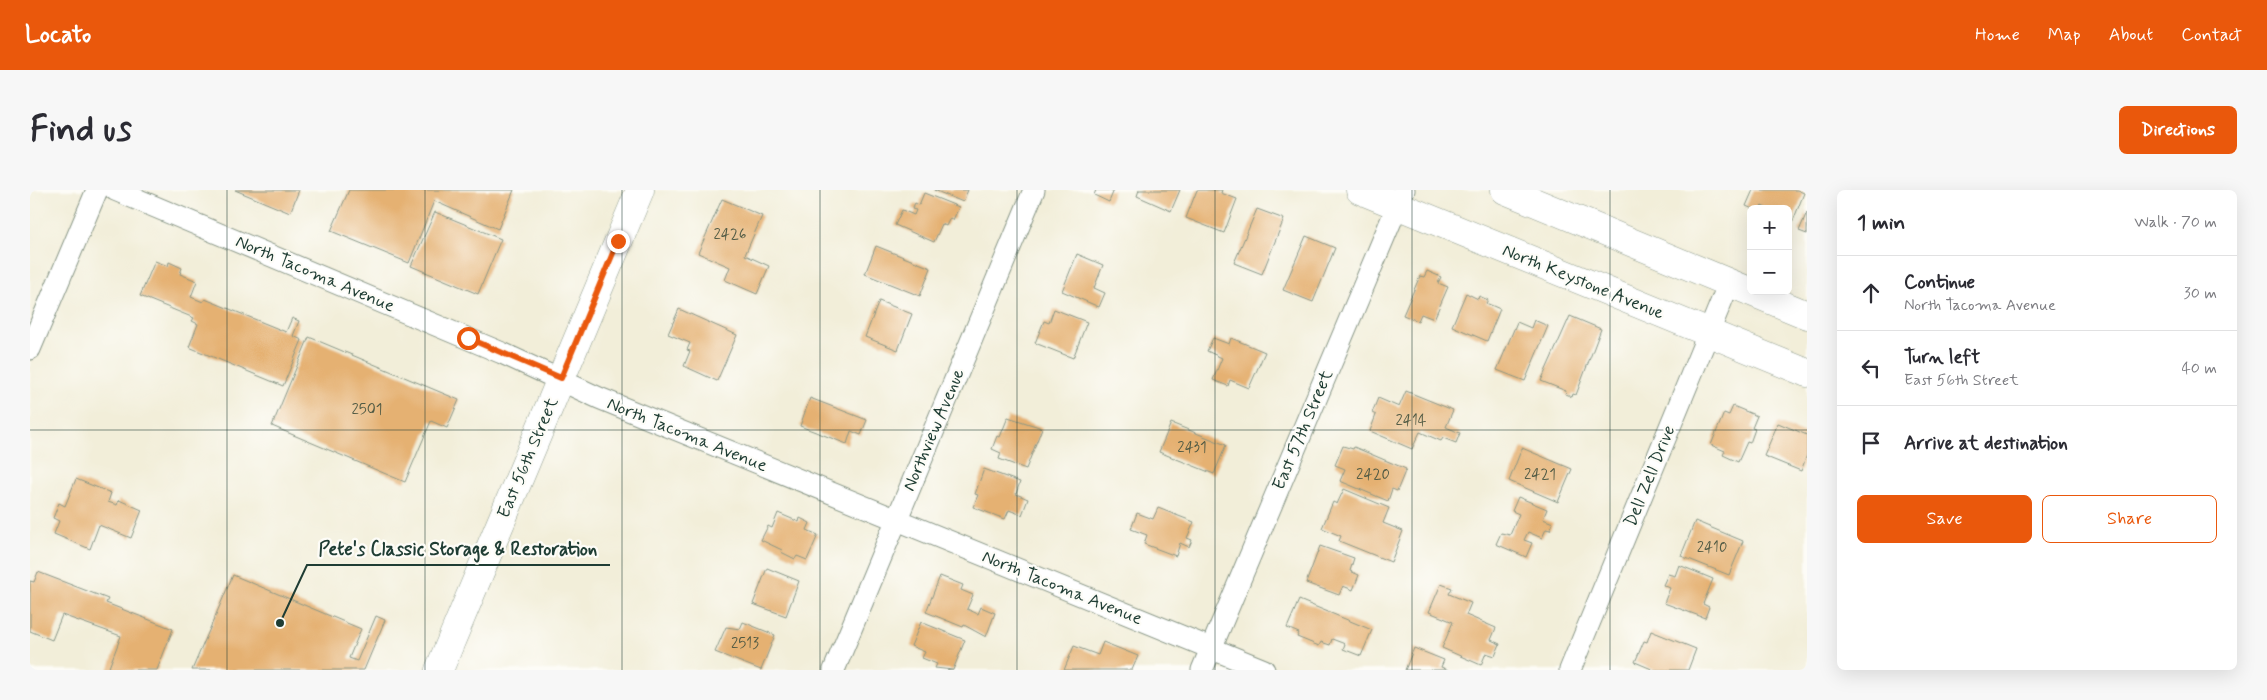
<!DOCTYPE html>
<html lang="en">
<head>
<meta charset="utf-8">
<style>
  body { margin:0; font-family:Mynerve,sans-serif; background:#f7f7f7; color:#2b2b33 }
  .controls { position:absolute; right:15px; top:15px; display:grid; overflow:hidden; border-radius:8px; box-shadow:0 5px 20px #0002 }
  .controls button { width:45px; height:45px; display:grid; place-items:center; padding:0; border:0; border-bottom:1px solid #e1e1e2; background:#fff; color:#2b2b33; font:25px sans-serif }
  .stop { position:absolute; width:15px; height:15px; margin:-11px; border:4px solid #ea580c; border-radius:50%; background:#fff }
  .stop.end { background:#ea580c; border-color:#fff; box-shadow:0 1px 5px #0008 }
  .list { margin:0; padding:0; list-style:none }
  h2 { display:flex; justify-content:space-between; align-items:center; height:65px; margin:0; padding:0 20px; font-size:21px }
  h2 small { font-size:16px; font-weight:400; color:#7c7c81 }
  .list li { display:grid; grid-template-columns:32px 1fr auto; gap:15px; align-items:center; box-sizing:border-box; height:75px; padding:0 20px; border-top:1px solid #e1e1e2 }
  .list b { display:block; font-size:19px; white-space:nowrap }
  .list p { margin:0; font-size:16px; white-space:nowrap; color:#7c7c81 }
  .list em { font-size:16px; font-style:normal; color:#7c7c81 }
  .actions { display:flex; gap:10px; padding:15px 20px }
  .actions a { flex:1; padding:11px 0; border:1px solid #ea580c; border-radius:8px; text-align:center; font-size:18px; color:#ea580c }
  .actions .main { background:#ea580c; color:#fff }
  .icon { flex:none; width:28px; height:28px; fill:none; stroke:currentColor; stroke-width:2; stroke-linecap:round; stroke-linejoin:round }
  .map { position:relative; flex:none; width:1777px; height:480px; overflow:hidden; border-radius:8px }
  header { display:flex; align-items:center; gap:30px; box-sizing:border-box; height:70px; padding:0 25px; background:#ea580c; color:#fff }
  header strong { font-size:24px }
  nav { display:flex; gap:28px; margin-inline-start:auto; font-size:18px }
  .intro { display:flex; align-items:center; justify-content:space-between; box-sizing:border-box; height:120px; padding:0 30px }
  h1 { margin:0; font-size:35px }
  .button { padding:12px 22px; border-radius:8px; background:#ea580c; color:#fff; font-size:18px; font-weight:700 }
  main { display:flex; gap:30px; padding:0 30px }
  aside { flex:1; background:#fff; border-radius:8px; box-shadow:0 5px 20px #0002 }
  .map>svg:first-child { display:block }
  .building { fill:#e5b172 }
  .lines { fill:none; stroke-linecap:round; stroke-linejoin:round }
  .street-casing { stroke:#889686; stroke-width:23 }
  .secondary-casing { stroke:#889686; stroke-width:29 }
  .primary-casing { stroke:#889686; stroke-width:29 }
  .street { stroke:#fff; stroke-width:21 }
  .secondary { stroke:#fff; stroke-width:28 }
  .primary { stroke:#fff; stroke-width:28 }
  .route { stroke:#ea580c; stroke-width:6 }
  .grid { fill:none; stroke:#1f3d34; stroke-width:1; stroke-opacity:0.55 }
  .labels { text-anchor:middle; dominant-baseline:central; stroke-width:4.5; stroke-linejoin:round; paint-order:stroke }
  .number-label { font-size:15px; fill:#505a44 }
  .street-label { font-size:18px; fill:#1f3d34; stroke:#fdfcf7 }
  .leader { fill:none; stroke:#1f3d34; stroke-width:2 }
  .callout-dot { fill:#1f3d34; stroke:#fdfcf7; stroke-width:2 }
  .callout-label { font-size:19px; text-anchor:middle; font-weight:bold; fill:#1f3d34; stroke:#fdfcf7; stroke-width:4.5; stroke-linejoin:round; paint-order:stroke }
</style>
</head>
<body>
<header>
<strong>Locato</strong>
<nav><a>Home</a><a>Map</a><a>About</a><a>Contact</a></nav>
</header>
<div class="intro"><h1>Find us</h1><a class="button">Directions</a></div>
<main>
<div class="map">
<svg width="1777" height="480" viewBox="0 0 1777 480">
  <rect width="100%" height="100%" fill="#fdfcf7"/>
  <filter id="ink" filterUnits="userSpaceOnUse"><feTurbulence type="fractalNoise" baseFrequency=".02" numOctaves="2"/><feDisplacementMap in="SourceGraphic" scale="10" xChannelSelector="R" yChannelSelector="G"/><feConvolveMatrix kernelMatrix="1 2 1 2 8 2 1 2 1" color-interpolation-filters="sRGB"/></filter>
  <filter id="wash" filterUnits="userSpaceOnUse"><feTurbulence type="fractalNoise" baseFrequency=".0096" numOctaves="4" result="noise"/><feDisplacementMap in="SourceGraphic" scale="20" xChannelSelector="R" yChannelSelector="G"/><feGaussianBlur stdDeviation="1.12" result="paint"/><feColorMatrix in="noise" values="0 0 0 0 0 0 0 0 0 0 0 0 0 0 0 0 0 1.4 0 .05"/><feComposite in="paint" operator="in"/></filter>
  <g filter="url(#wash)">
    <rect width="100%" height="100%" fill="#f2eed9"/>
    <g id="blocks">
      <path class="building" d="M205,0H269L260,23Z
        M319,0H484L468,39L404,11L379,73L301,41Z
        M904,0H938L933,12Z
        M1066,0H1084L1079,12L1064,5Z
        M1109,0H1150L1141,21L1107,6Z
        M1167,0H1192L1191,3L1207,9L1194,43L1156,28Z
        M1723,0H1767L1774,3L1761,36L1758,35V19H1738L1732,16L1730,19H1723L1716,16Z
        M894,3L929,17L923,30L920,28L916,36L912,34L904,52L865,35L872,20L884,25L886,20L882,19L885,13L889,15Z
        M692,9L732,26L715,65L739,76L727,104L695,90L700,77L668,63Z
        M1227,19L1254,29L1232,84L1204,73Z
        M405,22L471,49L448,104L381,76Z
        M1777,22V44L1769,41Z
        M1276,46L1305,58L1283,112L1253,100Z
        M846,56L901,78L890,106L835,84Z
        M1047,64L1073,75L1064,98L1075,103L1069,117L1032,101Z
        M125,71L138,76L139,72L152,78L150,84L167,91L161,107L173,112L175,109L256,142L262,128L269,131L263,146L272,150L253,196L159,157L168,134L162,131L164,128L110,106Z
        M1397,81L1411,87L1408,93L1418,97L1404,129L1391,124L1388,131L1373,125L1390,86L1394,87Z
        M1436,103L1448,109L1449,106L1458,110L1456,113L1470,119L1457,151L1422,136Z
        M849,111L882,124L868,160L835,147Z
        M649,119L707,145L687,191L654,176L660,161L657,160L660,153L638,144Z
        M1024,119L1057,132L1043,168L1005,153L1014,131L1019,133Z
        M1540,126L1571,139L1546,205L1543,204L1542,207L1535,204L1536,201L1511,191Z
        M1504,130L1518,136L1495,191L1467,180L1487,132L1501,138Z
        M279,147L429,210L417,238L401,231L375,292L242,236Z
        M1183,148L1199,154L1201,148L1235,162L1219,198L1200,190L1198,196L1183,190L1192,168L1177,161Z
        M1376,201L1423,220L1416,237L1430,243L1426,253L1413,248L1411,251L1390,242L1382,259L1340,241L1346,225L1342,223L1348,208L1369,217Z
        M780,208L837,230L831,245L821,241L817,254L770,236Z
        M1703,216L1727,226L1722,238L1725,239L1720,253L1717,252L1708,272L1693,265L1695,261L1681,255L1694,223L1699,225Z
        M978,227L1012,238L996,279L969,269L971,263L962,259L967,246L970,247Z
        M1141,233L1196,255L1184,284L1129,262Z
        M1748,233L1777,245V265L1771,281L1734,266Z
        M1313,256L1323,259L1324,257L1376,279L1367,301L1362,299L1358,311L1310,291L1315,279L1305,275Z
        M1492,258L1542,279L1528,312L1479,291Z
        M954,279L990,292L986,304L998,309L992,325L979,320L975,329L943,317L948,305L945,304Z
        M46,289L81,303L78,312L87,315L89,310L112,320L101,348L69,335L60,359L24,344L29,331L23,328L29,313L35,316Z
        M1314,299L1359,318L1353,333L1373,341L1361,372L1309,351L1311,346L1292,338L1303,312L1307,314Z
        M1488,307L1517,319L1513,329L1523,333L1520,340L1516,339L1512,348L1498,342L1494,350L1502,353L1496,367L1466,354L1471,343L1480,345L1489,324L1482,321Z
        M1128,318L1164,332L1157,348L1162,350L1159,357L1150,353L1146,366L1114,354L1117,345L1101,339L1107,323L1123,329Z
        M748,323L769,332L770,328L780,333L777,340L788,345L777,370L767,366L765,369L751,362L752,360L731,350L738,336L742,338Z
        M1665,331L1713,351L1699,385L1651,366Z
        M1290,356L1324,368L1320,381L1329,385L1323,400L1313,396L1309,405L1276,393Z
        M1649,375L1683,389L1673,414L1679,417L1675,428L1634,413L1640,398L1633,395L1638,384L1645,386Z
        M737,378L769,391L756,426L723,414Z
        M8,382L78,409L76,413L143,439L127,480H78L91,446L32,425L22,450L0,441V391L4,392Z
        M203,385L331,439L319,468L327,471L346,426L355,430L334,480H162Z
        M910,386L933,395L931,400L943,405L937,419L948,424L951,417L965,423L956,447L934,435L933,437L896,422Z
        M1411,394L1422,398L1419,404L1441,413L1436,425L1466,438L1461,450L1470,454L1465,466L1456,463L1451,475L1412,458L1423,432L1399,422Z
        M1269,410L1342,440L1331,466L1313,459L1315,454L1302,449L1300,455L1291,452L1289,456L1267,447L1269,443L1257,438Z
        M713,432L745,445L731,480L685,462L696,437L710,439Z
        M891,432L935,450L923,480L905,478L907,474L892,468L895,462L881,456Z
        M1621,441L1666,459L1658,480H1624L1605,472L1614,451L1617,452Z
        M1073,452L1108,466L1102,480H1034L1044,456L1068,465Z
        M1384,458L1414,470L1411,477L1418,480H1375Z"/>
    </g>
  </g>
  <g filter="url(#ink)">
    <use href="#blocks" fill-opacity="0" stroke="#889686" stroke-width="1"/>
    <g class="lines">
      <defs>
        <path id="street" d="M85,0L472,163L569,208L1234,480
          M0,159L67,0
          M804,480L1004,0
          M1172,480L1374,0
          M1540,480L1699,93"/>
        <path id="secondary" d="M409,480L610,0"/>
        <path id="primary" d="M1330,0L1777,183
          M1475,0L1777,125"/>
      </defs>
      <use href="#street" class="street-casing"/>
      <use href="#secondary" class="secondary-casing"/>
      <use href="#primary" class="primary-casing"/>
      <use href="#street" class="street"/>
      <use href="#secondary" class="secondary"/>
      <use href="#primary" class="primary"/>
    </g>
  </g>
  <g class="lines" filter="url(#ink)">
    <path class="route" d="M438,148L531,188L588,51"/>
  </g>
  <path class="grid" d="M197,0V480M395,0V480M592,0V480M790,0V480M987,0V480M1185,0V480M1382,0V480M1580,0V480M0,240H1777"/>
  <g class="labels">
    <g class="number-label">
      <text x="700" y="45">2426</text>
      <text x="337" y="220">2501</text>
      <text x="1381" y="231">2414</text>
      <text x="1162" y="258">2431</text>
      <text x="1343" y="285">2420</text>
      <text x="1510" y="285">2421</text>
      <text x="1682" y="358">2410</text>
      <text x="715" y="454">2513</text>
    </g>
    <g class="street-label">
      <text transform="translate(285 84) rotate(23)">North Tacoma Avenue</text>
      <text transform="translate(1553 92) rotate(22)">North Keystone Avenue</text>
      <text transform="translate(904 240) rotate(-67)">Northview Avenue</text>
      <text transform="translate(1273 240) rotate(-67)">East 57th Street</text>
      <text transform="translate(657 245) rotate(22)">North Tacoma Avenue</text>
      <text transform="translate(498 268) rotate(-67)">East 56th Street</text>
      <text transform="translate(1620 286) rotate(-68)">Dell Zell Drive</text>
      <text transform="translate(1032 398) rotate(22)">North Tacoma Avenue</text>
    </g>
  </g>
  <path class="leader" d="M250 433L277 375H580"/>
  <circle class="callout-dot" cx="250" cy="433" r="5"/>
  <g class="callout-label">
    <text x="428" y="365">Pete's Classic Storage &amp; Restoration</text>
  </g>
</svg>
<div class="controls">
<button>+</button>
<button>−</button>
</div>
<div class="stop" style="left:438px;top:148px"></div>
<div class="stop end" style="left:588px;top:51px"></div>
</div>
<aside>
<h2>1 min<small>Walk · 70 m</small></h2>
<ul class="list">
<li><svg class="icon" aria-label="ahead" viewBox="0 0 24 24"><path d="M12 20V5M6 11l6-6 6 6"/></svg><div><b>Continue</b><p>North Tacoma Avenue</p></div><em>30 m</em></li>
<li><svg class="icon" aria-label="left" viewBox="0 0 24 24"><path d="M17 20v-9H6M10 6l-5 5 5 5"/></svg><div><b>Turn left</b><p>East 56th Street</p></div><em>40 m</em></li>
<li><svg class="icon" aria-label="arrive" viewBox="0 0 24 24"><path d="M6 21V4h12l-3 4 3 4H6"/></svg><div><b>Arrive at destination</b></div></li>
</ul>
<div class="actions"><a class="main">Save</a><a>Share</a></div>
</aside>
</main>
</body>
</html>
